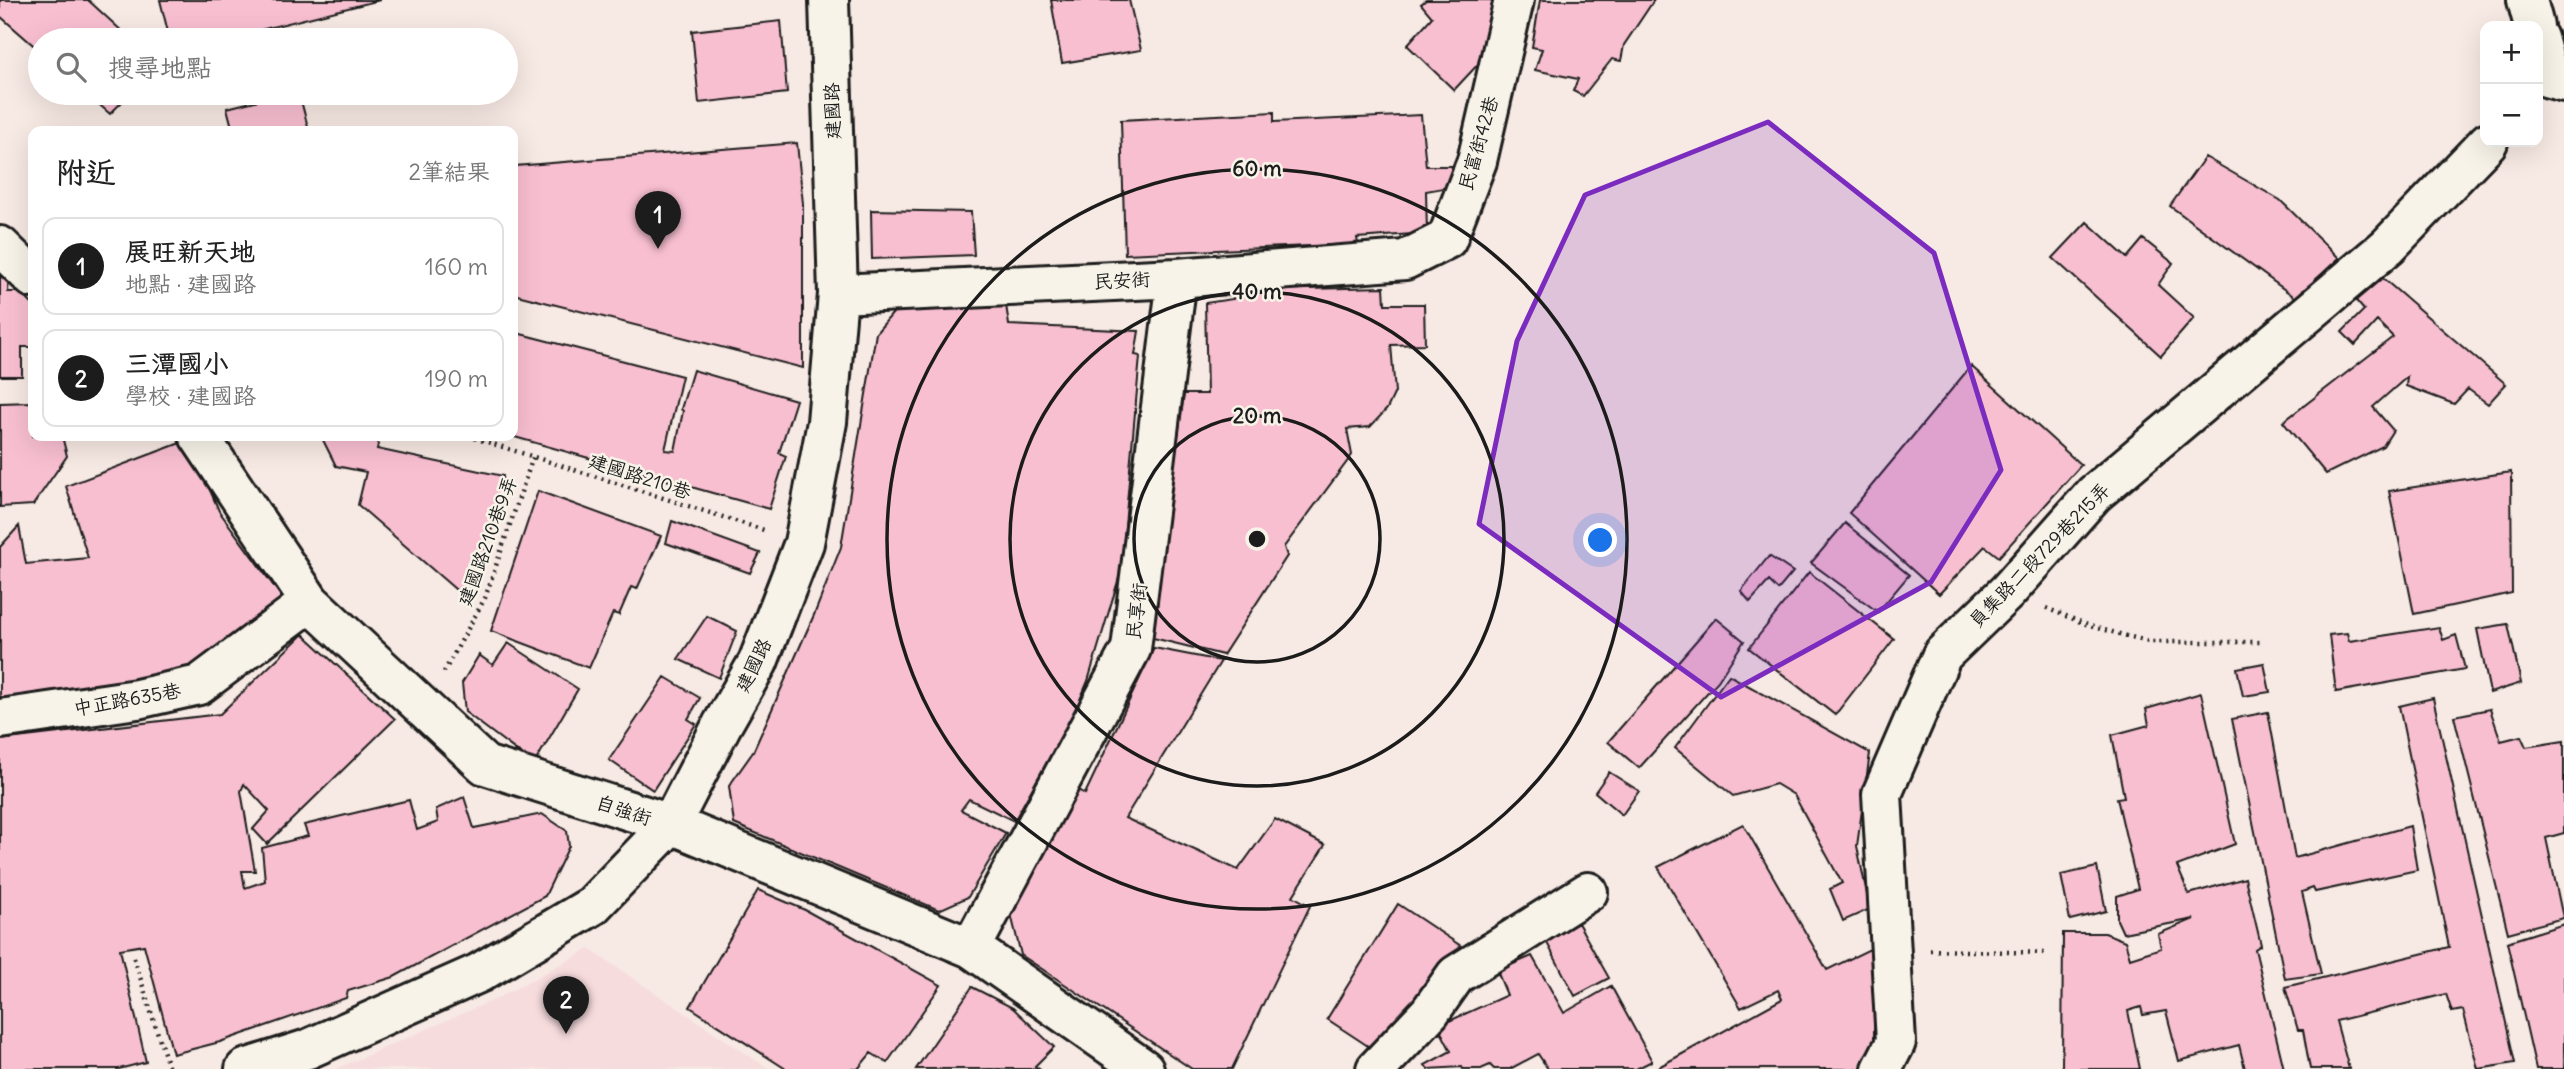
<!DOCTYPE html>
<html lang="zh-TW">
<head>
<meta charset="utf-8">
<style>
  body { margin:0; font-family:Delius,"LXGW WenKai TC",sans-serif; background:#f2f2f2; color:#222 }
  .controls { position:absolute; right:21px; top:21px; display:grid; overflow:hidden; border-radius:14px; box-shadow:0 7px 28px #0002 }
  .controls button { width:63px; height:63px; display:grid; place-items:center; padding:0; border:0; border-bottom:2px solid #e0e0e0; background:#fff; color:#222; font:35px sans-serif }
  .you { position:absolute; left:1601px; top:541px; width:24px; height:24px; margin:-18px; border:5px solid #fff; border-radius:50%; background:#1a73e8; box-shadow:0 0 0 10px #1a73e833 }
  .badge { display:grid; place-items:center; width:46px; height:46px; border-radius:50%; background:#1c1c1c; color:#fff; font-size:23px; font-weight:700 }
  .pin { position:absolute; translate:-50% -58px; filter:drop-shadow(0 2px 4px #0008) }
  .pin::after { content:''; position:absolute; top:37px; width:24px; height:21px; background:inherit; clip-path:polygon(0 0,100% 0,50% 100%) }
  .list { margin:0; padding:0; list-style:none }
  h2 { display:flex; justify-content:space-between; align-items:center; height:91px; margin:0; padding:0 28px; font-size:30px }
  h2 small { font-size:23px; font-weight:400; color:#767676 }
  .list li { display:grid; grid-template-columns:46px 1fr auto; gap:21px; align-items:center; box-sizing:border-box; height:98px; margin:0 14px 14px; padding:0 14px; border:2px solid #e0e0e0; border-radius:14px }
  .list b { display:block; font-size:26px; white-space:nowrap }
  .list p { margin:0; font-size:23px; white-space:nowrap; color:#767676 }
  .list em { font-size:23px; font-style:normal; color:#767676 }
  .icon { flex:none; width:38px; height:38px; fill:none; stroke:currentColor; stroke-width:2; stroke-linecap:round; stroke-linejoin:round }
  .map { position:relative; flex:none; width:2564px; height:1069px; overflow:hidden }
  .search { position:absolute; background:#fff; box-shadow:0 7px 28px #0002; left:28px; top:28px; width:490px; height:77px; display:flex; align-items:center; gap:18px; box-sizing:border-box; padding:0 24px; border-radius:38px; color:#767676; font-size:26px }
  .panel { position:absolute; background:#fff; box-shadow:0 7px 28px #0002; left:28px; top:126px; width:490px; height:315px; border-radius:14px }
  .map>svg:first-child { display:block }
  .built { fill:#f7dcde }
  .building { fill:#f8bfd1; stroke:#1c1c1c; stroke-width:2 }
  .lines { fill:none; stroke-linecap:round; stroke-linejoin:round }
  .minor-casing { stroke:#1c1c1c; stroke-width:44 }
  .path { stroke:#1c1c1c; stroke-width:4.5; stroke-dasharray:2 5; stroke-linecap:butt }
  .minor { stroke:#f7f3e8; stroke-width:38 }
  .marked { fill:#7b2cbf; fill-opacity:0.2; stroke:#7b2cbf; stroke-width:5; stroke-linejoin:round }
  .ring { fill:none; stroke:#1c1c1c; stroke-width:3.5 }
  .labels { text-anchor:middle; dominant-baseline:central; stroke-width:5; stroke-linejoin:round; paint-order:stroke }
  .street-label { font-size:19px; fill:#1c1c1c; stroke:#f7f3e8 }
  .centre { fill:#1c1c1c; stroke:#f7f3e8; stroke-width:3.5 }
  .ring-label { font-size:21px; text-anchor:middle; font-weight:bold; fill:#1c1c1c; stroke:#f7f3e8; stroke-width:5; stroke-linejoin:round; paint-order:stroke }
</style>
</head>
<body>
<div class="map">
<svg width="2564" height="1069" viewBox="0 0 2564 1069">
  <rect width="100%" height="100%" fill="#f7e9e3"/>
  <filter id="ink" filterUnits="userSpaceOnUse"><feTurbulence type="fractalNoise" baseFrequency=".0143" numOctaves="2"/><feDisplacementMap in="SourceGraphic" scale="14" xChannelSelector="R" yChannelSelector="G"/><feConvolveMatrix kernelMatrix="1 2 1 2 8 2 1 2 1" color-interpolation-filters="sRGB"/></filter>
  <g filter="url(#ink)">
    <path class="built" d="M589,949L769,1069H336L498,998Z"/>
    <path class="building" d="M0,0H88L124,33L117,40H40V51L0,16Z
      M160,0H380L232,37V40H170Z
      M1051,0H1129L1141,50L1062,63Z
      M1426,0H1503L1496,45L1454,90L1407,45L1432,17L1421,4Z
      M1540,0H1654L1624,45L1621,61L1612,59L1583,96L1573,91L1578,79L1535,70L1542,49L1532,47Z
      M781,21L787,93L699,103L692,31Z
      M86,93H123L127,97L110,114Z
      M287,93H299L309,131H233L227,108Z
      M1274,112V122L1421,115L1426,166H1457L1460,185L1426,191L1427,233L1357,238L1358,244L1125,254L1121,120Z
      M797,143L803,204V368L513,294V171L515,166Z
      M2205,157L2280,200L2339,258L2296,298L2170,206Z
      M871,210L971,212L974,255L872,259Z
      M2087,222L2127,258L2143,239L2173,263L2158,285L2194,318L2161,356L2053,258Z
      M0,271L9,280L8,292H20L33,305V347H22V376H0Z
      M2379,275L2506,384L2488,404L2468,389L2454,404L2406,386L2407,377L2373,407L2393,430L2383,446L2326,474L2283,422L2393,337L2377,321L2355,345L2342,332L2364,310L2353,297Z
      M1384,287L1385,304H1424L1425,344L1391,345L1395,392L1387,409L1370,427L1347,429L1352,455L1284,547L1287,556L1223,655L1149,637L1184,394H1207L1205,303L1233,299V291Z
      M1006,305L1009,325L1139,331L1135,355L1140,356L1121,571L1088,681L1074,714L1014,821L969,799L961,810L1006,833L968,897L939,910L734,824L729,786L753,752L814,615L841,547L876,333L898,307Z
      M513,332L682,376L665,450L675,451L683,411L681,409L693,370L796,400L779,453L786,456L769,509L511,436Z
      M1971,366L2081,465L1999,557L1985,546L1939,594L1849,513Z
      M33,402V436H62L67,456L33,505L0,507V403Z
      M321,436H380L377,449L503,476L501,498L470,602L358,505L366,472L336,466Z
      M183,442L194,453L219,511L286,603L184,672L164,680L17,697H0V547L19,526L26,564L88,558L66,486Z
      M2511,472L2512,593L2414,614L2389,491Z
      M538,491L661,536L637,589L631,587L619,615L613,613L589,668L491,631Z
      M672,521L760,553L750,573L666,543Z
      M1845,523L1909,575L1878,612L1811,563Z
      M1769,556L1793,572L1778,590L1769,581L1750,602L1741,591Z
      M1809,572L1894,639L1835,715L1749,648Z
      M707,616L737,631L719,678L678,659Z
      M1716,618L1744,641L1718,681L1639,768L1608,742Z
      M2508,624L2521,683L2490,693L2477,629Z
      M2439,627L2443,640L2456,635L2465,669L2336,692L2329,635L2347,633L2349,641Z
      M303,634L395,719L267,844L253,829L269,811L244,784L241,791L255,871H242L245,888L265,881L262,848L308,836L304,825L409,800L417,830L438,822L436,809L464,797L474,828L542,814L567,831L569,846L545,896L394,977L348,991L346,998L220,1042L173,1054L144,945L120,949L146,1062L119,1069H0V740L220,714Z
      M508,643L578,689L534,764L465,712L462,683L479,655L493,665Z
      M1154,648L1221,661L1125,818L1238,870L1275,819L1325,845L1293,896L1310,906L1232,1069H1192L1021,955L1010,910L1078,790L1085,794Z
      M2264,663L2270,692L2243,696L2237,668Z
      M1729,675L1870,753L1857,846L1870,909L1843,921L1830,889L1842,883L1794,795L1776,784L1733,796L1675,748Z
      M665,677L700,698L688,719L696,724L653,790L609,760Z
      M2201,693L2235,844L2177,866L2189,894L2245,878L2261,945L2255,949L2284,1069H2245L2239,1045L2179,1061L2166,1011L2143,1015L2141,1007L2128,1011L2140,1069H2062L2063,933H2105L2125,941L2130,958L2161,948L2158,934L2194,919L2123,933L2117,920V896L2138,889L2117,798L2124,797L2112,735L2149,725L2146,709Z
      M2433,698L2515,1063L2478,1069L2463,1010L2452,1012L2446,994L2336,1021L2349,1069H2310L2303,1030H2298L2285,987L2449,947L2399,706Z
      M2490,709L2501,741L2521,736L2526,747L2564,741V833L2546,838L2563,918L2508,933L2454,716Z
      M2268,712L2295,858L2410,826L2417,870L2315,892L2313,888L2302,892L2321,974L2285,979L2232,719Z
      M1609,772L1639,791L1622,815L1595,792Z
      M1743,824L1827,970L1874,947V1050L1866,1069H1655L1782,999L1778,990L1741,1008L1658,867Z
      M2097,867L2106,911L2070,920L2061,875Z
      M758,890L805,910L941,985L887,1063L871,1053L858,1069H786L690,1007Z
      M1398,904L1461,946L1374,1050L1327,1019Z
      M1578,923L1609,978L1575,996L1546,941Z
      M2564,924V1069H2536L2507,942Z
      M1532,956L1564,1013L1611,986L1652,1061L1636,1069H1548L1538,1054L1510,1069H1494L1490,1065L1481,1069H1463L1462,1067L1428,1069L1425,1065L1451,1051L1438,1026L1507,995L1497,971Z
      M972,987L1013,1008L1054,1047L1035,1066L1039,1069H916Z"/>
    <g class="lines">
      <defs>
        <path id="minor" d="M2527,0L2534,26
          M2538,38L2549,78L2564,82
          M0,246L33,278
          M838,294L1177,278L1405,260L1447,239L1477,161L1514,0
          M199,436L310,602L485,765L671,824L971,948L1144,1069
          M0,719L137,699L199,685L310,602
          M971,948L1131,649L1177,278
          M245,1069L308,1049L479,973L592,906L671,824L722,725L758,662L804,543L827,422L838,294L829,0
          M1376,1069L1430,1012L1456,975L1588,892
          M1882,1069L1896,1042L1882,794L1942,655L2007,592L2094,494L2388,246L2488,142"/>
      </defs>
      <use href="#minor" class="minor-casing"/>
      <path class="path" d="M468,436L767,531
        M2046,608L2093,627L2150,642H2263
        M444,672L485,598L533,457
        M1930,950L2048,953
        M134,958L169,1069"/>
      <use href="#minor" class="minor"/>
    </g>
  </g>
  <path class="marked" d="M1768,122L1934,253L2001,470L1931,582L1721,697L1479,524L1517,341L1585,195Z"/>
  <g class="ring">
    <circle cx="1257" cy="539" r="123"/>
    <circle cx="1257" cy="539" r="247"/>
    <circle cx="1257" cy="539" r="370"/>
  </g>
  <g class="labels">
    <g class="street-label">
      <text transform="translate(832 111) rotate(-92)">建國路</text>
      <text transform="translate(1478 143) rotate(-74)">民富街42巷</text>
      <text transform="translate(1122 280) rotate(-3)">民安街</text>
      <text transform="translate(640 476) rotate(18)">建國路210巷</text>
      <text transform="translate(487 541) rotate(-70)">建國路210巷9弄</text>
      <text transform="translate(2039 555) rotate(-46)">員集路二段729巷215弄</text>
      <text transform="translate(1136 611) rotate(-83)">民享街</text>
      <text transform="translate(753 665) rotate(-64)">建國路</text>
      <text transform="translate(127 699) rotate(-10)">中正路635巷</text>
      <text transform="translate(624 810) rotate(18)">自強街</text>
    </g>
  </g>
  <circle cx="1257" cy="539" r="10" class="centre"/>
  <g class="ring-label">
    <text x="1257" y="176">60 m</text>
    <text x="1257" y="299">40 m</text>
    <text x="1257" y="423">20 m</text>
  </g>
</svg>
<div class="controls">
<button>+</button>
<button>−</button>
</div>
<div class="you"></div>
<div class="pin badge" style="left:658px;top:249px">1</div>
<div class="pin badge" style="left:566px;top:1034px">2</div>
<div class="search"><svg class="icon" aria-label="search" viewBox="0 0 24 24"><circle cx="10" cy="10" r="6"/><path d="M15 15l6 6"/></svg>搜尋地點</div>
<section class="panel">
<h2>附近<small>2筆結果</small></h2>
<ul class="list">
<li><span class="badge">1</span><div><b>展旺新天地</b><p>地點 · 建國路</p></div><em>160 m</em></li>
<li><span class="badge">2</span><div><b>三潭國小</b><p>學校 · 建國路</p></div><em>190 m</em></li>
</ul>
</section>
</div>
</body>
</html>
